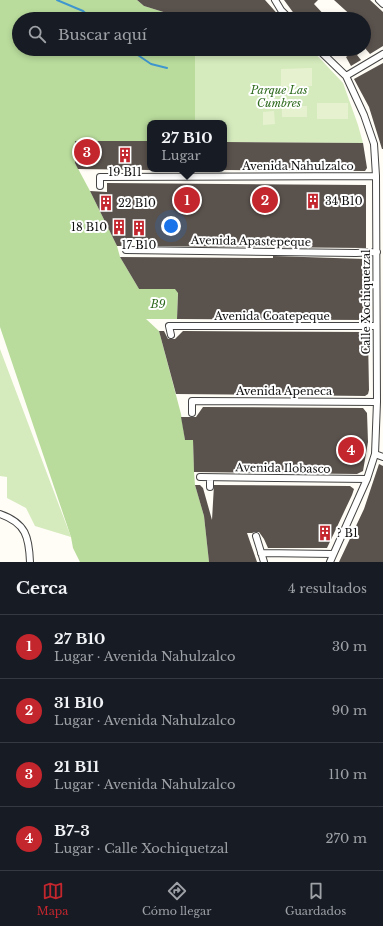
<!DOCTYPE html>
<html lang="es">
<head>
<meta charset="utf-8">
<style>
  body { margin:0; font-family:"Libre Baskerville",serif; background:#20242c; color:#f1f3f6 }
  .you { position:absolute; left:171px; top:226px; width:14px; height:14px; margin:-10px; border:3px solid #fff; border-radius:50%; background:#1a73e8; box-shadow:0 0 0 6px #1a73e833 }
  .badge { display:grid; place-items:center; width:26px; height:26px; border-radius:50%; background:#c4262e; color:#fff; font-size:13px; font-weight:700 }
  .pin { position:absolute; translate:-50% -50%; border:2px solid #fff; box-shadow:0 1px 4px #0006 }
  .popup { position:absolute; left:147px; top:120px; width:80px; height:52px; box-sizing:border-box; display:grid; place-content:center; border-radius:8px; background:#171b24; filter:drop-shadow(0 1px 3px #0005); font-size:13px; white-space:nowrap; color:#9ea1a6 }
  .popup b { font-size:15px; color:#f1f3f6 }
  .popup::after { content:''; position:absolute; left:50%; top:100%; margin-left:-8px; border:8px solid transparent; border-top-color:#171b24 }
  .list { margin:0; padding:0; list-style:none }
  h2 { display:flex; justify-content:space-between; align-items:center; height:52px; margin:0; padding:0 16px; font-size:17px }
  h2 small { font-size:13px; font-weight:400; color:#9ea1a6 }
  .list li { display:grid; grid-template-columns:26px 1fr auto; gap:12px; align-items:center; box-sizing:border-box; height:64px; padding:0 16px; border-top:1px solid #363941 }
  .list b { display:block; font-size:15px; white-space:nowrap }
  .list p { margin:0; font-size:13px; white-space:nowrap; color:#9ea1a6 }
  .list em { font-size:13px; font-style:normal; color:#9ea1a6 }
  .icon { flex:none; width:22px; height:22px; fill:none; stroke:currentColor; stroke-width:2; stroke-linecap:round; stroke-linejoin:round }
  .map { position:relative; flex:none; width:383px; height:562px; overflow:hidden }
  .search { position:absolute; background:#171b24; box-shadow:0 2px 6px #0003; left:12px; right:12px; top:12px; height:44px; display:flex; align-items:center; gap:10px; box-sizing:border-box; padding:0 14px; border-radius:22px; color:#9ea1a6; font-size:15px }
  .sheet { height:308px; background:#171b24 }
  nav { display:flex; justify-content:space-around; align-items:center; box-sizing:border-box; height:56px; border-top:1px solid #363941; background:#171b24; font-size:11px; color:#9ea1a6 }
  nav a { display:grid; justify-items:center; gap:2px }
  nav .on { color:#c4262e }
  .map>svg:first-child { display:block }
  .green { fill:#d5ebbd }
  .forest { fill:#b9dc9c }
  .pitch { fill:#e6f2cf }
  .lines { fill:none; stroke-linecap:round; stroke-linejoin:round }
  .stream { stroke:#3f96cf; stroke-width:2 }
  .building { fill:#5a524d }
  .minor-casing { stroke:#444; stroke-width:8 }
  .minor { stroke:#fff; stroke-width:6 }
  .labels { text-anchor:middle; dominant-baseline:central; stroke-width:4; stroke-linejoin:round; paint-order:stroke }
  .park-label { font-size:11px; font-style:italic; fill:#2f6b1f; stroke:#fff }
  .street-label { font-size:11px; fill:#111; stroke:#fff }
  .poi-label { font-size:11px; fill:#111; stroke:#fff; text-anchor:start }
</style>
</head>
<body>
<div class="map">
<svg width="383" height="562" viewBox="0 0 383 562">
  <rect width="100%" height="100%" fill="#fffdf5"/>
  <path class="green" d="M195,49H311L343,83L358,125L363,143L224,142V123H195Z
    M0,349L71,537L35,526L26,508L7,498V477L0,476Z"/>
  <path class="forest" d="M0,0H137L144,6L186,19H19V49H195V123H150V141H75V163L90,191L117,246L120,257L139,289H178L177,319H146L159,331L181,414L185,440H193L194,472L195,485L204,516L209,562H80L73,548L71,537L0,327Z"/>
  <path class="pitch" d="M312,68V86H281V69Z
    M317,103H348V119H317Z
    M282,106H307V117H282Z
    M274,111L275,124L263,125V112Z"/>
  <g class="lines">
    <path class="stream" d="M57,0L83,11L92,19
      M129,49L151,64L167,68"/>
  </g>
  <path class="building" d="M137,0H265L282,19H186L144,6Z
    M284,0H318L314,4L328,19H305L302,17L299,19H298Z
    M334,0H370L383,12V46L370,54L364,47V19H355Z
    M343,49H365L357,55L361,60L351,66L346,57L349,55Z
    M383,63V149H382L369,107L354,79Z
    M75,141H150V170L78,169L75,163Z
    M224,142L363,143L367,168L365,171L224,170Z
    M107,183L366,185V248L138,246V240H123V246H117L90,191L107,192Z
    M273,256L365,259L368,262L369,320L177,319L178,293L175,289H139L120,257L273,258Z
    M159,331H164L168,339H175L183,331L364,332L368,337L369,390L368,394L365,396L176,394Z
    M203,407L363,408L367,413L368,442L363,471L357,474L194,472L193,440H185L181,417H196Z
    M379,464L383,466V562H339L364,509Z
    M195,485H200L203,488L212,520L214,485L350,486L354,489L352,495L327,548H268L264,539L259,532H255L252,533H247L257,562H209L204,516Z"/>
  <g class="lines">
    <defs>
      <path id="minor" d="M275,0L281,10L290,19
        M379,0L383,4
        M318,49L346,76L364,115L374,144L376,176L377,402L375,454L367,479L330,562
        M346,76L383,54
        M100,186V177L376,176
        M126,250L356,253L377,252
        M171,335L169,326H376
        M192,413V401L377,402
        M375,454L383,457
        M200,477L367,479
        M210,478V487
        M0,514C26,523 29,537 30,562
        M256,536L264,562
        M261,553L333,554"/>
    </defs>
    <use href="#minor" class="minor-casing"/>
    <use href="#minor" class="minor"/>
  </g>
  <defs>
    <symbol id="building-bare" viewBox="-9 -9 18 18"><path d="M-4-6H4V6H1V3H-1V6H-4ZM-2.5-4.3h1.7v1.8h-1.7ZM.8-4.3h1.7v1.8H.8ZM-2.5-1h1.7V.8h-1.7ZM.8-1h1.7V.8H.8Z" fill="#c4262e" stroke="#fff" stroke-width="2.5" paint-order="stroke"/></symbol>
  </defs>
  <g fill-rule="evenodd">
    <use href="#building-bare" x="114" y="144" width="22" height="22"/>
    <use href="#building-bare" x="302" y="190" width="22" height="22"/>
    <use href="#building-bare" x="95" y="192" width="22" height="22"/>
    <use href="#building-bare" x="108" y="216" width="22" height="22"/>
    <use href="#building-bare" x="128" y="217" width="22" height="22"/>
    <use href="#building-bare" x="314" y="522" width="22" height="22"/>
  </g>
  <g class="labels">
    <g class="park-label">
      <text x="279" y="90">Parque Las<tspan x="279" dy="13">Cumbres</tspan></text>
      <text x="158" y="304">B9</text>
    </g>
    <g class="street-label">
      <text x="298" y="166">Avenida Nahulzalco</text>
      <text transform="translate(251 241) rotate(1)">Avenida Apastepeque</text>
      <text transform="translate(366 302) rotate(-90)">Calle Xochiquetzal</text>
      <text x="272" y="316">Avenida Coatepeque</text>
      <text x="284" y="391">Avenida Apeneca</text>
      <text transform="translate(283 468) rotate(1)">Avenida Ilobasco</text>
    </g>
    <g class="poi-label">
      <text x="125" y="172" text-anchor="middle">19 B11</text>
      <text x="325" y="201">34 B10</text>
      <text x="118" y="203">22 B10</text>
      <text x="107" y="227" text-anchor="end">18 B10</text>
      <text x="139" y="245" text-anchor="middle">17 B10</text>
      <text x="337" y="533">? B1</text>
    </g>
  </g>
</svg>
<div class="you"></div>
<div class="pin badge" style="left:187px;top:200px">1</div>
<div class="popup"><b>27 B10</b>Lugar</div>
<div class="pin badge" style="left:265px;top:200px">2</div>
<div class="pin badge" style="left:87px;top:152px">3</div>
<div class="pin badge" style="left:351px;top:450px">4</div>
<div class="search"><svg class="icon" aria-label="search" viewBox="0 0 24 24"><circle cx="10" cy="10" r="6"/><path d="M15 15l6 6"/></svg>Buscar aquí</div>
</div>
<section class="sheet">
<h2>Cerca<small>4 resultados</small></h2>
<ul class="list">
<li><span class="badge">1</span><div><b>27 B10</b><p>Lugar · Avenida Nahulzalco</p></div><em>30 m</em></li>
<li><span class="badge">2</span><div><b>31 B10</b><p>Lugar · Avenida Nahulzalco</p></div><em>90 m</em></li>
<li><span class="badge">3</span><div><b>21 B11</b><p>Lugar · Avenida Nahulzalco</p></div><em>110 m</em></li>
<li><span class="badge">4</span><div><b>B7-3</b><p>Lugar · Calle Xochiquetzal</p></div><em>270 m</em></li>
</ul>
</section>
<nav>
<a class="on"><svg class="icon" aria-label="map" viewBox="0 0 24 24"><path d="M3 6l6-2 6 2 6-2v14l-6 2-6-2-6 2zM9 4v14M15 6v14"/></svg>Mapa</a>
<a><svg class="icon" aria-label="directions" viewBox="0 0 24 24"><path d="M12 3l9 9-9 9-9-9zM9 14v-3h6M13 9l2 2-2 2"/></svg>Cómo llegar</a>
<a><svg class="icon" aria-label="saved" viewBox="0 0 24 24"><path d="M7 4h10v16l-5-4-5 4z"/></svg>Guardados</a>
</nav>
</body>
</html>
